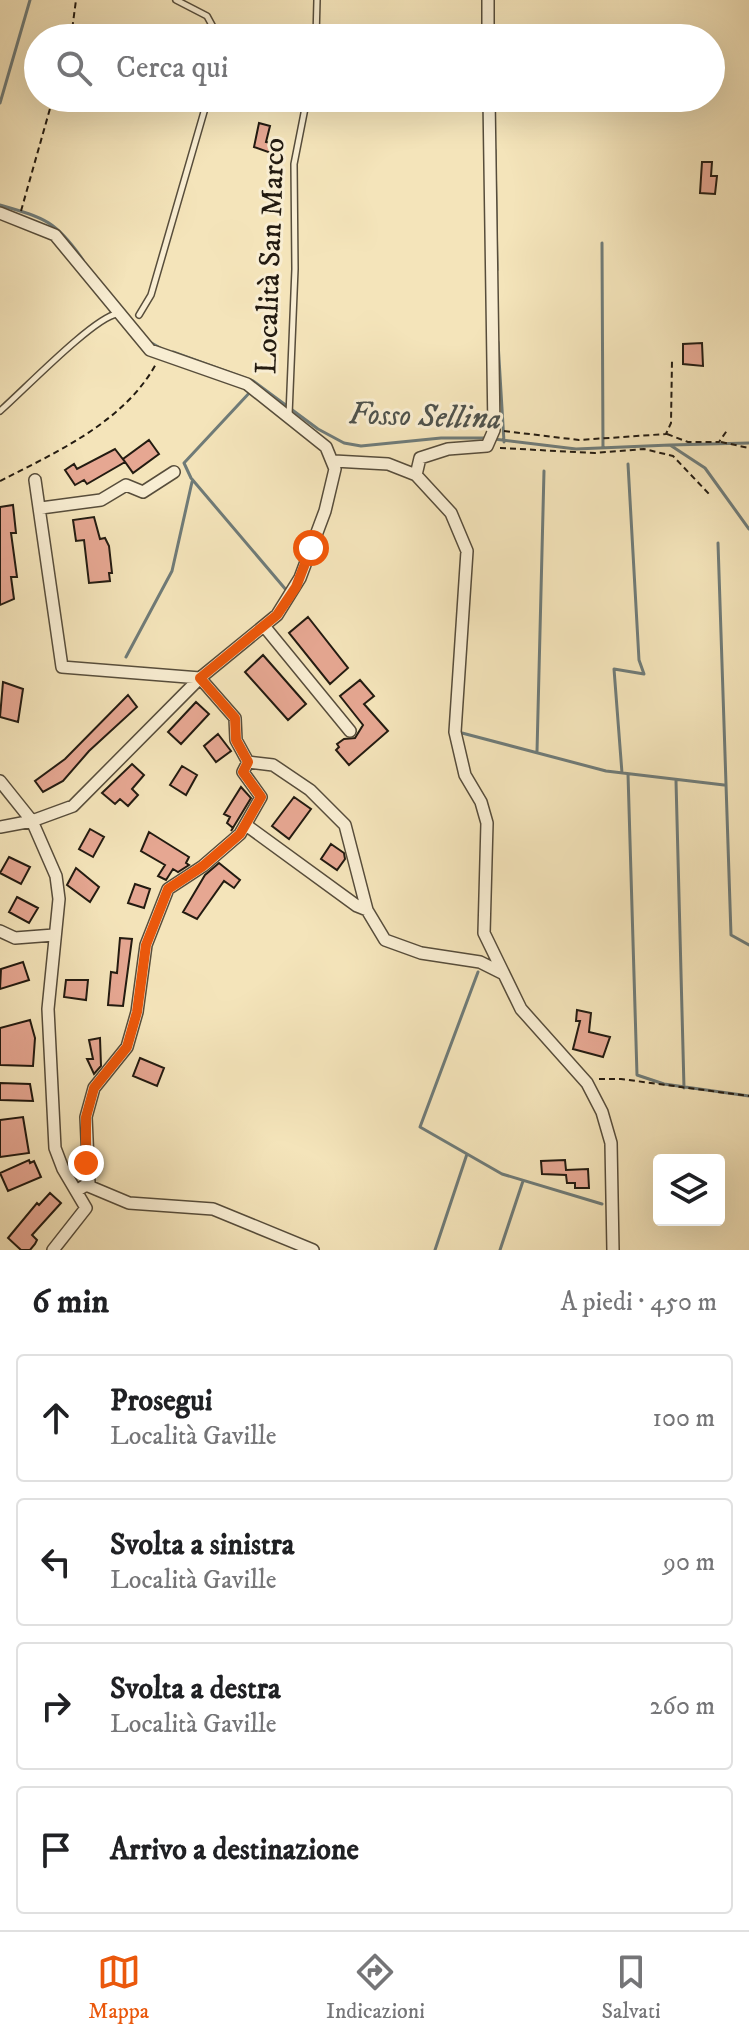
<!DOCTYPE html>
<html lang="it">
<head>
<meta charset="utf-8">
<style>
  body { margin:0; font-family:"IM FELL DW Pica",serif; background:#f2f2f2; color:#202124 }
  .controls { position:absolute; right:24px; bottom:24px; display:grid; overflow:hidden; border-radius:8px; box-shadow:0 8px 32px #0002 }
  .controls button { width:72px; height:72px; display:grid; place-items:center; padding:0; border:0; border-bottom:2px solid #e0e0e0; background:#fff; color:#202124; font:40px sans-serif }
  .stop { position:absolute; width:24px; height:24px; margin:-18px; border:6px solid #ea580c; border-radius:50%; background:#fff }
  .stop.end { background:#ea580c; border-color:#fff; box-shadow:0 2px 8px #0008 }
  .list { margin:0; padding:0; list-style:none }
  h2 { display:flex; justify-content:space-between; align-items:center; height:104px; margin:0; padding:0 32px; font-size:34px }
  h2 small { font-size:26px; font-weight:400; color:#757577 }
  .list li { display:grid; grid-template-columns:52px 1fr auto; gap:24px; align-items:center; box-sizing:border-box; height:128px; margin:0 16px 16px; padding:0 16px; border:2px solid #e0e0e0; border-radius:8px }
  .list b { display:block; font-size:30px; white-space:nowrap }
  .list p { margin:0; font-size:26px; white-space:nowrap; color:#757577 }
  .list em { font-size:26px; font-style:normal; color:#757577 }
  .icon { flex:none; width:44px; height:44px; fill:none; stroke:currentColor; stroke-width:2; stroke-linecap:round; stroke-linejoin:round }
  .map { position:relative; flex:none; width:749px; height:1250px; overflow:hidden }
  .search { position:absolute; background:#fff; box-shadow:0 8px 32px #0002; left:24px; right:24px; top:24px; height:88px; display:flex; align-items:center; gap:20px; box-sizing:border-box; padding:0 28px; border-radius:44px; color:#757577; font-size:30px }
  .sheet { height:680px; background:#fff }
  nav { display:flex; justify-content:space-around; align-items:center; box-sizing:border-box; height:112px; border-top:2px solid #e0e0e0; background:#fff; font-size:22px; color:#757577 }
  nav a { display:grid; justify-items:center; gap:4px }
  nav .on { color:#ea580c }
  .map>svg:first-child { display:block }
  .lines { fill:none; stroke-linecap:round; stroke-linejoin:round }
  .stream { stroke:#6f7b78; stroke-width:3 }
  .building { fill:#e6a792; stroke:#231b11; stroke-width:2 }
  .lane-casing { stroke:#574d3b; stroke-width:8 }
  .street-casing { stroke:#574d3b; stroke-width:14 }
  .path { stroke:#231b11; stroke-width:2; stroke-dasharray:6 4; stroke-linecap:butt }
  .lane { stroke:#f8edd2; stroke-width:5 }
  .street { stroke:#f8edd2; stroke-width:11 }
  .route { stroke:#ea580c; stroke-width:10 }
  .labels { text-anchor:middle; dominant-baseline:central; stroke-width:6; stroke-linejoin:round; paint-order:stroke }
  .street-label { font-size:30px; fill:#231b11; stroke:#f8edd2 }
  .water-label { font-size:32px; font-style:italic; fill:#4f534d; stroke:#f8edd2 }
</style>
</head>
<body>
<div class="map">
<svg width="749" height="1250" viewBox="0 0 749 1250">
  <rect width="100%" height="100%" fill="#f4e4ba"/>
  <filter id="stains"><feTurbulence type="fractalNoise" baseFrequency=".0025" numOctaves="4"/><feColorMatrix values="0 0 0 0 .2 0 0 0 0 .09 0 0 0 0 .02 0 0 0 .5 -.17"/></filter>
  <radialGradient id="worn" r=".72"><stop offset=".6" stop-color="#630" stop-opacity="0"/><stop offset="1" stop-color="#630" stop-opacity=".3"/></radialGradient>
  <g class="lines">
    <path class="stream" d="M0,103L30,0
      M495,150L497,270
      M0,205C45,218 56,221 83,260
      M602,243L603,447
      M148,341L162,349
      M498,342L504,442
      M173,352L253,381L318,429L344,443L361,446L441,438H486L576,449L670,445L705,468L749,529
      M252,390L184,463L191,478L287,591
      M670,445L749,443
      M718,543L731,935L749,945
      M126,657L172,571L192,482
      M462,733L606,771L724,785
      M537,752L544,471
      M622,773L614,669L644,674L639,660L628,464
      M628,774L637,1075L664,1084L749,1096
      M676,781L684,1088
      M478,972L420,1127L502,1174L602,1204
      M435,1250L467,1154
      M500,1250L523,1181"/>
  </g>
  <path class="building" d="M259,123L270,126L266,142L274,144L271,153L254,147Z
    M702,162H712L711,176H717L715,194L700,193Z
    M702,343L703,366L683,364V344Z
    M149,440L159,454L133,473L123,459Z
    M115,449L125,462L87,484L84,480L75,485L65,470L74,464L77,469Z
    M13,505L16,533H11L17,577H11L14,599L0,605V507Z
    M94,517L100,539L105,538L109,546L112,573H109L110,581L89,583L84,540L76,541L73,520Z
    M308,617L348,668L330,684L289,633Z
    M263,655L306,704L288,720L245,672Z
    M360,680L374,696L364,704L388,731L349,765L336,750L339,747L337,744L344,739L355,738L363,725L340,696Z
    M3,682L23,689L18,722L0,717Z
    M128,695L137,707L89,751L63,781L43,792L35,781L65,759Z
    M196,702L209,714L181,744L168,732Z
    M218,734L231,751L216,762L204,746Z
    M132,764L144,775L132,789L138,795L128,806L120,799L115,804L102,793Z
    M182,766L197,775L186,795L170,785Z
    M241,787L251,798L231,831L233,828L227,823L230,817L224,814Z
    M294,797L311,809L289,839L272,826Z
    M90,829L104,837L93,857L79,849Z
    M149,832L189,857L186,863L189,865L178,872L173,869L166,880L158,876L165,865L141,851Z
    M331,844L344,853L345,859L337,870L321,859Z
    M9,857L30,867L21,884L0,873Z
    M219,863L240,880L234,888L224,881L197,919L183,912L205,875Z
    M76,868L99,887L90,902L67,885Z
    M135,884L150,889L144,908L128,903Z
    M17,897L38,908L29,923L9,912Z
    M120,938L132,939L123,1006L108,1005L111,972L117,973Z
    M23,962L29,980L0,989L1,969Z
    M66,980H88L86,1000L64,997Z
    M577,1010L591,1013L589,1032L610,1037L603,1057L573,1049L580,1021H576Z
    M30,1020L35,1038L33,1066L0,1065V1028Z
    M100,1038L101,1066L94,1074L87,1059H93L89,1040Z
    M140,1058L164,1068L157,1086L133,1076Z
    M0,1083L30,1084L33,1101L0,1100Z
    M23,1117L29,1153L0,1157V1120Z
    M29,1160L30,1163L34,1161L41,1177L8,1191L0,1173Z
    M565,1160L566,1170L588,1169L589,1188H575V1183H567L566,1175L542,1174L541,1161Z
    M50,1193L61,1203L32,1235L37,1240L35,1244L30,1250H21L8,1238L37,1203L39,1205Z"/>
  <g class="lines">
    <defs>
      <path id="lane" d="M176,0L207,16L219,38
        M316,38L317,0
        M139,315L151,295L208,98
        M0,411C22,392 94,317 117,314
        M289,415L295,269L294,164L307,98"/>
      <path id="street" d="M488,0V38
        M0,213L55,235L150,350L247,384L326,447L335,469L325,511L300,578L277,615L200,678L73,806L32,821L0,827
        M334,461L388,464L416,475L451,513L467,551L455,732L465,775L481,802L487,823L484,933L521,1009L587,1083L602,1112L611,1143L613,1250
        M416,475L420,458L448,449L487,446L494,430L489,98
        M35,480L62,667L200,678L235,718L236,740L248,762
        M41,508L101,500L126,485L143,492L174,472
        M264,626L350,731
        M0,781L32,821L56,876L59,899L48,1009L55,1148L63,1169L86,1208L53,1250
        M246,825L357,906L367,910
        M0,931L15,938L54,935
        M86,1185L129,1203L213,1209L313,1250
        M78,1190L89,1183L86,1117L94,1088L127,1047L137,1012L146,945L168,889L203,866L240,834L261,797L243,772L248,762L273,765L310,790L345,825L367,910L385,940L421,953L480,962L502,973"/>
    </defs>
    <use href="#lane" class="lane-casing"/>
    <use href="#street" class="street-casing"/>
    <path class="path" d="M71,38L76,0
      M21,211L53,98
      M504,431L579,440L666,434L671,423L672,361
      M667,434L688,442H719L728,429
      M721,442L749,448
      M500,448L595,453L644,449L673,456L709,494
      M0,481C57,452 124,422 156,364
      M599,1079H621L749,1096"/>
    <use href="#lane" class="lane"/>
    <use href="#street" class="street"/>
  </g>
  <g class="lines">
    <path class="route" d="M86,1163V1117L94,1088L127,1047L137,1012L146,945L168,889L203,866L240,834L261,797L243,772L248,762L236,740L235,718L200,678L277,615L296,587L311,548"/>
  </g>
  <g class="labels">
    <g class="street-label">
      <text transform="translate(271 256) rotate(-88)">Località San Marco</text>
    </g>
    <g class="water-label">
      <text transform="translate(425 417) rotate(2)">Fosso Sellina</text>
    </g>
  </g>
  <rect width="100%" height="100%" filter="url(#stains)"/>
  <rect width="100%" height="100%" fill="url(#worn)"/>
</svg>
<div class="controls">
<button><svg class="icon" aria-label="layers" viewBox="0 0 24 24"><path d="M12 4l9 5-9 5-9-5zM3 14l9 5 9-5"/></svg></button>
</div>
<div class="stop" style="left:311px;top:548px"></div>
<div class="stop end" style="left:86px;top:1163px"></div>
<div class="search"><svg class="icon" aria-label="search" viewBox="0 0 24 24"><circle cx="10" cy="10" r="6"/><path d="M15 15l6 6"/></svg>Cerca qui</div>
</div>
<section class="sheet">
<h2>6 min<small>A piedi · 450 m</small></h2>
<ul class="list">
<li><svg class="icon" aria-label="ahead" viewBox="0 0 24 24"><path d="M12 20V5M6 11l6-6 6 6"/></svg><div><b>Prosegui</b><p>Località Gaville</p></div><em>100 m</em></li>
<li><svg class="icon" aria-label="left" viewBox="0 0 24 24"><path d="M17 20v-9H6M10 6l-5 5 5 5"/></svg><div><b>Svolta a sinistra</b><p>Località Gaville</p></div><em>90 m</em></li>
<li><svg class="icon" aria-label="right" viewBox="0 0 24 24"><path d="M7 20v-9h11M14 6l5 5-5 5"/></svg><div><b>Svolta a destra</b><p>Località Gaville</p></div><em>260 m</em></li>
<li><svg class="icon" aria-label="arrive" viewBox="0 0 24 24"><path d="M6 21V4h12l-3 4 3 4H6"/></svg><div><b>Arrivo a destinazione</b></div></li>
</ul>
</section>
<nav>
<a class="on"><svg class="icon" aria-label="map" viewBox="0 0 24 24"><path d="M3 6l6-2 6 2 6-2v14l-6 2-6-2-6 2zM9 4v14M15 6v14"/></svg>Mappa</a>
<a><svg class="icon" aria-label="directions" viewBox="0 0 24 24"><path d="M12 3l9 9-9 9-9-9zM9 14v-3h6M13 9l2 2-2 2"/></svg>Indicazioni</a>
<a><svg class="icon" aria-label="saved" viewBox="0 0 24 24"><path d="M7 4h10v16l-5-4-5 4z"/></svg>Salvati</a>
</nav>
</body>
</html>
